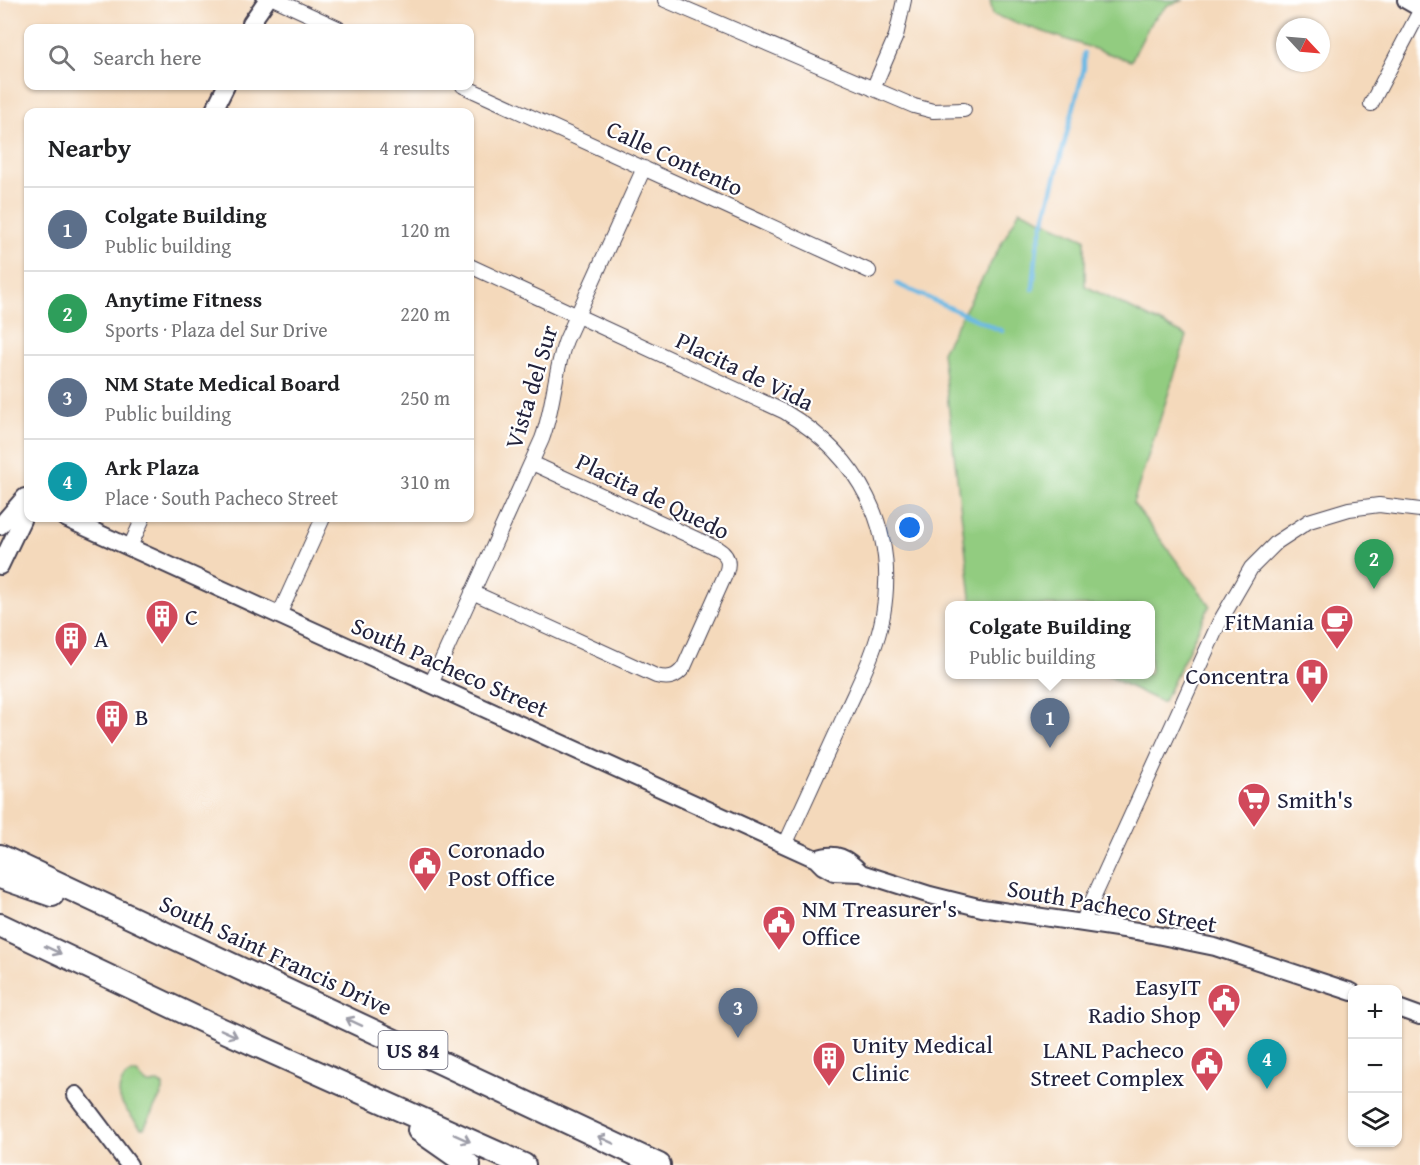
<!DOCTYPE html>
<html lang="en">
<head>
<meta charset="utf-8">
<style>
  body { margin:0; font-family:"Gentium Book Plus",serif; background:#f6f6f6; color:#202124 }
  .controls { position:absolute; right:18px; bottom:18px; display:grid; overflow:hidden; border-radius:12px; box-shadow:0 2px 4px #0004 }
  .controls button { width:54px; height:54px; display:grid; place-items:center; padding:0; border:0; border-bottom:2px solid #e0e0e0; background:#fff; color:#202124; font:30px sans-serif }
  .compass { position:absolute; left:1276px; top:18px; width:54px; height:54px; border-radius:50%; background:#fff; box-shadow:0 2px 4px #0004; rotate:116deg }
  .you { position:absolute; left:910px; top:528px; width:21px; height:21px; margin:-15px; border:4px solid #fff; border-radius:50%; background:#1a73e8; box-shadow:0 0 0 9px #1a73e833 }
  .badge { display:grid; place-items:center; width:39px; height:39px; border-radius:50%; background:#0b8043; color:#fff; font-size:20px; font-weight:700 }
  .pin { position:absolute; translate:-50% -50px; filter:drop-shadow(0 2px 3px #0008) }
  .pin::after { content:''; position:absolute; top:32px; width:21px; height:18px; background:inherit; clip-path:polygon(0 0,100% 0,50% 100%) }
  .popup { position:absolute; left:945px; top:601px; width:210px; height:78px; box-sizing:border-box; display:grid; place-content:center; border-radius:12px; background:#fff; filter:drop-shadow(0 2px 4px #0005); font-size:20px; white-space:nowrap; color:#757577 }
  .popup b { font-size:22px; color:#202124 }
  .popup::after { content:''; position:absolute; left:50%; top:100%; margin-left:-12px; border:12px solid transparent; border-top-color:#fff }
  .list { margin:0; padding:0; list-style:none }
  h2 { display:flex; justify-content:space-between; align-items:center; height:78px; margin:0; padding:0 24px; font-size:26px }
  h2 small { font-size:20px; font-weight:400; color:#757577 }
  .list li { display:grid; grid-template-columns:39px 1fr auto; gap:18px; align-items:center; box-sizing:border-box; height:84px; padding:0 24px; border-top:2px solid #e0e0e0 }
  .list b { display:block; font-size:22px; white-space:nowrap }
  .list p { margin:0; font-size:20px; white-space:nowrap; color:#757577 }
  .list em { font-size:20px; font-style:normal; color:#757577 }
  .icon { flex:none; width:33px; height:33px; fill:none; stroke:currentColor; stroke-width:2; stroke-linecap:round; stroke-linejoin:round }
  .map { position:relative; flex:none; width:1420px; height:1165px; overflow:hidden }
  .search { position:absolute; background:#fff; box-shadow:0 2px 4px #0004; left:24px; top:24px; width:450px; height:66px; display:flex; align-items:center; gap:15px; box-sizing:border-box; padding:0 21px; border-radius:12px; color:#757577; font-size:22px }
  .panel { position:absolute; background:#fff; box-shadow:0 2px 4px #0004; left:24px; top:108px; width:450px; height:414px; border-radius:12px }
  .map>svg:first-child { display:block }
  .green { fill:#92cc80; stroke:#5a775e; stroke-width:1.5 }
  .lines { fill:none; stroke-linecap:round; stroke-linejoin:round }
  .stream { stroke:#6cb9e5; stroke-width:4.5 }
  .minor-casing { stroke:#423d4e; stroke-width:16 }
  .tertiary-casing { stroke:#423d4e; stroke-width:20 }
  .trunk-casing { stroke:#423d4e; stroke-width:26 }
  .minor { stroke:#fff; stroke-width:14 }
  .tertiary { stroke:#fff; stroke-width:16 }
  .trunk { stroke:#fff; stroke-width:22 }
  .oneway { stroke:#9c9ca7 }
  .labels { text-anchor:middle; dominant-baseline:central; stroke-width:4.5; stroke-linejoin:round; paint-order:stroke }
  .shield { fill:#fff; stroke:#646476; stroke-width:1.5 }
  .shield-label { font-size:22px; font-weight:bold; fill:#22223b }
  .street-label { font-size:24px; fill:#22223b; stroke:#fff }
  .poi-label { font-size:24px; fill:#22223b; stroke:#fff; text-anchor:start }
</style>
</head>
<body>
<div class="map">
<svg width="1420" height="1165" viewBox="0 0 1420 1165">
  <rect width="100%" height="100%" fill="#fff"/>
  <filter id="ink" filterUnits="userSpaceOnUse"><feTurbulence type="fractalNoise" baseFrequency=".0167" numOctaves="2"/><feDisplacementMap in="SourceGraphic" scale="12" xChannelSelector="R" yChannelSelector="G"/><feConvolveMatrix kernelMatrix="1 2 1 2 8 2 1 2 1" color-interpolation-filters="sRGB"/></filter>
  <filter id="wash" filterUnits="userSpaceOnUse"><feTurbulence type="fractalNoise" baseFrequency=".008" numOctaves="4" result="noise"/><feDisplacementMap in="SourceGraphic" scale="24" xChannelSelector="R" yChannelSelector="G"/><feGaussianBlur stdDeviation="1.35" result="paint"/><feColorMatrix in="noise" values="0 0 0 0 0 0 0 0 0 0 0 0 0 0 0 0 0 1.4 0 .05"/><feComposite in="paint" operator="in"/></filter>
  <g filter="url(#wash)">
    <rect width="100%" height="100%" fill="#f4d9bb"/>
    <path class="green" d="M990,0H1184L1168,5L1151,22L1131,61L993,15Z
      M1020,210L1085,239V286L1187,336L1133,503L1210,605L1163,703L1106,675L1150,674V606L972,605L942,352Z
      M132,1073H137C145,1081 146,1088 158,1082L163,1086V1091L144,1128H141C135,1120 125,1111 121,1101C116,1091 122,1076 132,1073Z"/>
    <g class="lines">
      <path class="stream" d="M897,284L1002,331
        M1033,289L1037,247L1084,68V53"/>
    </g>
  </g>
  <g filter="url(#ink)">
    <g class="lines">
      <defs>
        <path id="minor" d="M277,0L338,28
          M665,0L914,106L933,111L964,110
          M463,86L869,271
          M873,89L896,36L904,0
          M1371,104L1420,11
          M470,266L785,412C859,456 898,528 883,615C877,649 860,681 846,712C825,757 805,801 785,845
          M130,547L143,518
          M472,592L656,676C668,679 676,678 684,667L726,573C730,562 728,555 718,549L532,463
          M279,615L323,518
          M431,684L542,439C554,407 554,372 566,340L644,168
          M1082,923L1219,623L1251,568L1277,542L1309,521L1349,509L1379,505L1420,510"/>
        <path id="tertiary" d="M1406,0L1420,8
          M251,28V23L267,0
          M213,112L226,86
          M65,518L816,859L823,866L834,872L861,873L930,895L982,908L1137,931L1215,947L1352,992
          M0,526L25,497
          M0,566L22,520L24,499
          M816,859C836,851 847,858 861,873
          M1398,1008L1420,1016
          M76,1095L129,1165"/>
        <path id="trunk" d="M0,856L659,1165
          M0,877L52,895
          M0,925L209,1024L524,1165
          M419,1130L469,1165"/>
      </defs>
      <use href="#minor" class="minor-casing"/>
      <use href="#tertiary" class="tertiary-casing"/>
      <use href="#trunk" class="trunk-casing"/>
      <use href="#minor" class="minor"/>
      <use href="#tertiary" class="tertiary"/>
      <use href="#trunk" class="trunk"/>
    </g>
    <defs><path id="oneway-shaft" d="M-6 0H5M1.5-3L5.5 0L1.5 3" fill="none" stroke-width="1.6" stroke-linecap="round" stroke-linejoin="round" transform="scale(1.5)"/></defs>
    <g class="oneway">
      <use href="#oneway-shaft" transform="translate(53 950) rotate(25)"/>
      <use href="#oneway-shaft" transform="translate(354 1022) rotate(-155)"/>
      <use href="#oneway-shaft" transform="translate(229 1033) rotate(24)"/>
      <use href="#oneway-shaft" transform="translate(462 1138) rotate(24)"/>
      <use href="#oneway-shaft" transform="translate(606 1140) rotate(-155)"/>
    </g>
  </g>
  <defs>
    <symbol id="building-pin" viewBox="-11 -11 22 30"><path d="M0 17L-7.5 6A9.5 9.5 0 1 1 7.5 6Z" fill="#d1495b" stroke="#fff"/><path d="M-4-6H4V6H1V3H-1V6H-4ZM-2.5-4.3h1.7v1.8h-1.7ZM.8-4.3h1.7v1.8H.8ZM-2.5-1h1.7V.8h-1.7ZM.8-1h1.7V.8H.8Z" fill="#fff"/></symbol>
    <symbol id="cafe-pin" viewBox="-11 -11 22 30"><path d="M0 17L-7.5 6A9.5 9.5 0 1 1 7.5 6Z" fill="#d1495b" stroke="#fff"/><path d="M-5.5-4.5H6V0H3Q3 3.5 0 3.5H-2.5Q-5.5 3.5-5.5 0ZM3-3.2v2h1.7v-2ZM-6 4.5H4V6H-6Z" fill="#fff"/></symbol>
    <symbol id="hospital-pin" viewBox="-11 -11 22 30"><path d="M0 17L-7.5 6A9.5 9.5 0 1 1 7.5 6Z" fill="#d1495b" stroke="#fff"/><path d="M-5-5h3v3.5h4V-5h3V5h-3V1.5h-4V5h-3Z" fill="#fff"/></symbol>
    <symbol id="supermarket-pin" viewBox="-11 -11 22 30"><path d="M0 17L-7.5 6A9.5 9.5 0 1 1 7.5 6Z" fill="#d1495b" stroke="#fff"/><path d="M-6-5.5h2.5l.6 2H6L4.5 2H-2.5L-4.4-4H-6ZM-1.5 3.2a1.3 1.3 0 1 0 .1 0ZM3 3.2a1.3 1.3 0 1 0 .1 0Z" fill="#fff"/></symbol>
    <symbol id="civic-pin" viewBox="-11 -11 22 30"><path d="M0 17L-7.5 6A9.5 9.5 0 1 1 7.5 6Z" fill="#d1495b" stroke="#fff"/><path d="M-.6-6.5H3V-4.5H.6V-3L4-1V1h2V6H-6V1h2V-1L-.6-3ZM-1.2 2.5V6h2.4V2.5Z" fill="#fff"/></symbol>
  </defs>
  <g fill-rule="evenodd">
    <use href="#building-pin" x="143" y="597" width="38" height="52"/>
    <use href="#cafe-pin" x="1318" y="602" width="38" height="52"/>
    <use href="#building-pin" x="52" y="619" width="38" height="52"/>
    <use href="#hospital-pin" x="1293" y="656" width="38" height="52"/>
    <use href="#building-pin" x="93" y="697" width="38" height="52"/>
    <use href="#supermarket-pin" x="1235" y="780" width="38" height="52"/>
    <use href="#civic-pin" x="406" y="844" width="38" height="52"/>
    <use href="#civic-pin" x="760" y="903" width="38" height="52"/>
    <use href="#civic-pin" x="1205" y="981" width="38" height="52"/>
    <use href="#building-pin" x="810" y="1039" width="38" height="52"/>
    <use href="#civic-pin" x="1188" y="1044" width="38" height="52"/>
  </g>
  <g class="labels">
    <rect class="shield" x="378.5" y="1031" width="69" height="38" rx="4.5"/>
    <g class="shield-label">
      <text x="413" y="1050">US 84</text>
    </g>
    <g class="street-label">
      <text transform="translate(675 158) rotate(25)">Calle Contento</text>
      <text transform="translate(745 371) rotate(26)">Placita de Vida</text>
      <text transform="translate(531 387) rotate(-73)">Vista del Sur</text>
      <text transform="translate(653 496) rotate(26)">Placita de Quedo</text>
      <text transform="translate(450 667) rotate(24)">South Pacheco Street</text>
      <text transform="translate(1112 906) rotate(10)">South Pacheco Street</text>
      <text transform="translate(276 955) rotate(25)">South Saint Francis Drive</text>
    </g>
    <g class="poi-label">
      <text x="185" y="616">C</text>
      <text x="1314" y="621" text-anchor="end">FitMania</text>
      <text x="94" y="638">A</text>
      <text x="1289" y="675" text-anchor="end">Concentra</text>
      <text x="135" y="716">B</text>
      <text x="1277" y="799">Smith's</text>
      <text x="448" y="849">Coronado<tspan x="448" dy="28">Post Office</tspan></text>
      <text x="802" y="908">NM Treasurer's<tspan x="802" dy="28">Office</tspan></text>
      <text x="1201" y="986" text-anchor="end">EasyIT<tspan x="1201" dy="28">Radio Shop</tspan></text>
      <text x="852" y="1044">Unity Medical<tspan x="852" dy="28">Clinic</tspan></text>
      <text x="1184" y="1049" text-anchor="end">LANL Pacheco<tspan x="1184" dy="28">Street Complex</tspan></text>
    </g>
  </g>
</svg>
<div class="controls">
<button>+</button>
<button>−</button>
<button><svg class="icon" aria-label="layers" viewBox="0 0 24 24"><path d="M12 4l9 5-9 5-9-5zM3 14l9 5 9-5"/></svg></button>
</div>
<svg class="compass" viewBox="-18 -18 36 36"><path d="M0-13l5 13h-10z" fill="#e53935"/><path d="M0 13l5-13h-10z" fill="#757577"/></svg>
<div class="you"></div>
<div class="pin badge" style="left:1050px;top:748px;background:#5c6f8a">1</div>
<div class="popup"><b>Colgate Building</b>Public building</div>
<div class="pin badge" style="left:1374px;top:589px;background:#2e9e5b">2</div>
<div class="pin badge" style="left:738px;top:1038px;background:#5c6f8a">3</div>
<div class="pin badge" style="left:1267px;top:1089px;background:#0f9aa8">4</div>
<div class="search"><svg class="icon" aria-label="search" viewBox="0 0 24 24"><circle cx="10" cy="10" r="6"/><path d="M15 15l6 6"/></svg>Search here</div>
<section class="panel">
<h2>Nearby<small>4 results</small></h2>
<ul class="list">
<li><span class="badge" style="background:#5c6f8a">1</span><div><b>Colgate Building</b><p>Public building</p></div><em>120 m</em></li>
<li><span class="badge" style="background:#2e9e5b">2</span><div><b>Anytime Fitness</b><p>Sports · Plaza del Sur Drive</p></div><em>220 m</em></li>
<li><span class="badge" style="background:#5c6f8a">3</span><div><b>NM State Medical Board</b><p>Public building</p></div><em>250 m</em></li>
<li><span class="badge" style="background:#0f9aa8">4</span><div><b>Ark Plaza</b><p>Place · South Pacheco Street</p></div><em>310 m</em></li>
</ul>
</section>
</div>
</body>
</html>
